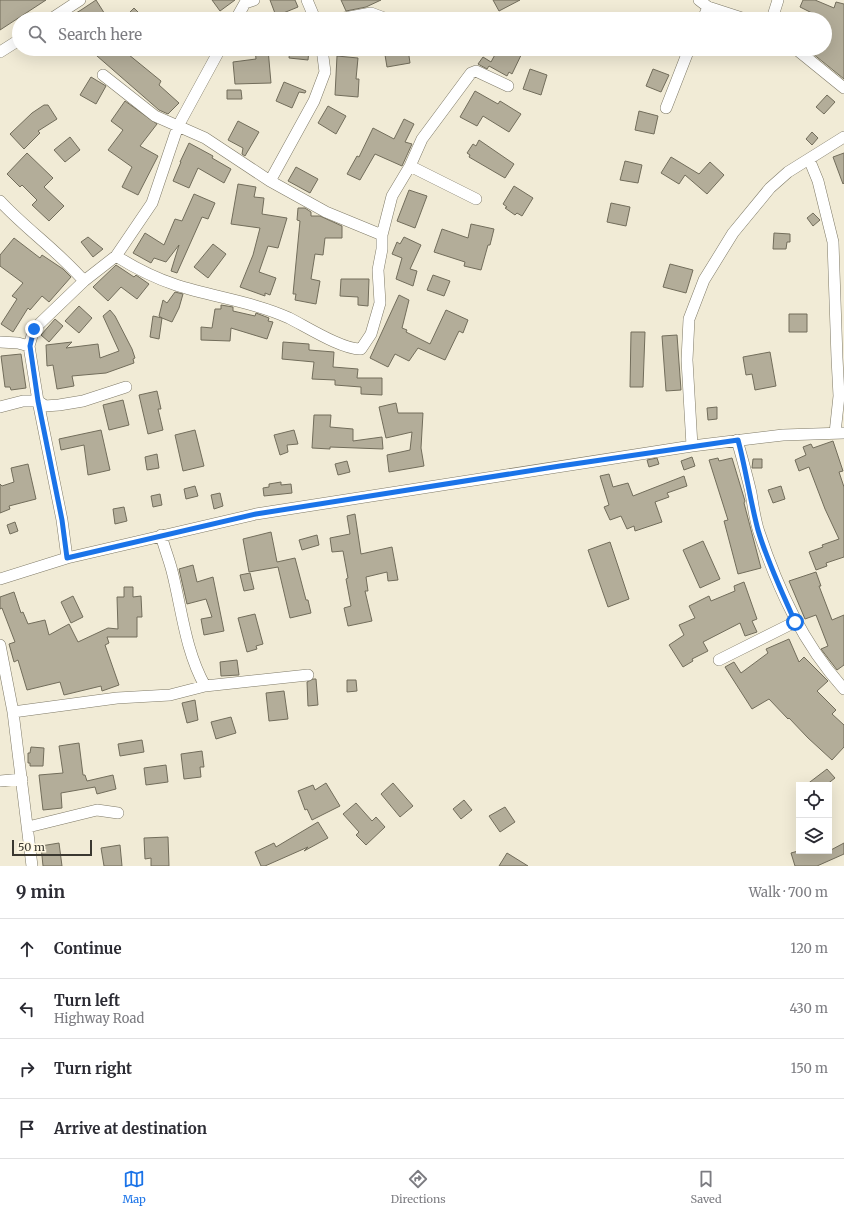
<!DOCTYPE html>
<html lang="en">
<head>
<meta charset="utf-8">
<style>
  body { margin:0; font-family:Merriweather,serif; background:#f7f7f7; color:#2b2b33 }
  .controls { position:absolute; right:12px; bottom:12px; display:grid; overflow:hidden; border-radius:0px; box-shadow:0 4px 16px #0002 }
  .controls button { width:36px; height:36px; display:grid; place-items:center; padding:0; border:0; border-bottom:1px solid #e1e1e2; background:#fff; color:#2b2b33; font:20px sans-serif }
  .scale { position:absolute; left:12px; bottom:10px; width:80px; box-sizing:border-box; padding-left:4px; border:2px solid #3a3830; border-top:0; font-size:11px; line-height:14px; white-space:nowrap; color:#3a3830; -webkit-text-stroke:3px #fff8e3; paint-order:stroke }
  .stop { position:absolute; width:12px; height:12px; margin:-9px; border:3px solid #1a73e8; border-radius:50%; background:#fff }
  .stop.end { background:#1a73e8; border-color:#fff; box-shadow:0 1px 4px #0008 }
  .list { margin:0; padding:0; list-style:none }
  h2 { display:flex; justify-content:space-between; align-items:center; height:52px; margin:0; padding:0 16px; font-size:17px }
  h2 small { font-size:13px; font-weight:400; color:#7c7c81 }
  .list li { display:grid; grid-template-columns:26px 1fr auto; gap:12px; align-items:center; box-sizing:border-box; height:60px; padding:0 16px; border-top:1px solid #e1e1e2 }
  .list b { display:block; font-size:15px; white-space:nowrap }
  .list p { margin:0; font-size:13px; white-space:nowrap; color:#7c7c81 }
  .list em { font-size:13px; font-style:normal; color:#7c7c81 }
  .icon { flex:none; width:22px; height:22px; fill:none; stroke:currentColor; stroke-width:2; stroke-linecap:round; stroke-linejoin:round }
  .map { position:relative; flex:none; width:844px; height:866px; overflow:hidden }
  .search { position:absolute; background:#fff; box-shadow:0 4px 16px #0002; left:12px; right:12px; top:12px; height:44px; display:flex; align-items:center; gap:10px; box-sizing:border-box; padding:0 14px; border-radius:22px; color:#7c7c81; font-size:15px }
  .sheet { height:292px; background:#fff }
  nav { display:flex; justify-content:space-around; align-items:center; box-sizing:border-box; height:56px; border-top:1px solid #e1e1e2; background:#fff; font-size:11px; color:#7c7c81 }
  nav a { display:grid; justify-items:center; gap:2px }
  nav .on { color:#1a73e8 }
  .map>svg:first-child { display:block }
  .building { fill:#b3ad99; stroke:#726d5b }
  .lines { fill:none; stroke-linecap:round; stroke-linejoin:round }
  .street-casing { stroke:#7f7a67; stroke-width:12 }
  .street { stroke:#fff; stroke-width:11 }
  .route { stroke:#1a73e8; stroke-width:5 }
</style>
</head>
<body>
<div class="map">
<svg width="844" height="866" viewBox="0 0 844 866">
  <rect width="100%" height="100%" fill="#f1ebd6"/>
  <path class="building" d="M0,0H46L0,30Z
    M96,0L108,19H66L81,10Z
    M212,0H235L220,11Z
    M270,0H295L298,7L276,16Z
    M341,0H381L366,7L346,11Z
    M493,0H520L499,11Z
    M803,0H815L834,8L836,2L844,4V79L807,49H825V19H815L816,15L800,7Z
    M134,8L145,19H123Z
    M89,49H114L120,54L123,50L161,81L159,85L179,103L168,114L159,110Z
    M255,49H268L271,83L235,84L233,62L256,59Z
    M290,49L309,50L308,60L289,58Z
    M384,49H408L410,63L387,67Z
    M498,49H524L512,74L509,72L507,76L489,66L487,69L478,64L483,57L491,62Z
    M337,56L358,58L356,79H359L358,97L335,95Z
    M530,69L547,75L541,95L523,89Z
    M653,69L669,75L661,92L646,86Z
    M91,77L106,86L96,104L80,95Z
    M284,82L306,91L305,93L299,92L292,108L276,101Z
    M227,90H241L242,99H227Z
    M475,91L498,104L500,101L521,114L509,132L483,116L477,126L460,117Z
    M827,95L835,102L824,114L816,107Z
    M125,101L157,124L140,146L158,156L138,195L122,187L132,167L108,150L123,130L111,121Z
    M44,105H48L57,119L38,131L40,133L24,149L10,134L32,113Z
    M328,106L346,116L336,134L318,123Z
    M639,111L658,116L654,134L635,130Z
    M404,119L414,124L405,142L412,144L402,166L375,154L360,180L347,174L357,156L359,157L373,128L394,139Z
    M238,121L259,132L245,156L242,154L243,148L228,140Z
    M812,132L818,138L812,145L806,139Z
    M70,137L80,150L65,162L54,150Z
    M479,140L514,164L505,178L469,157L470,155L467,153L473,144L476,146Z
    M189,143L213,156L212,158L231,169L224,183L198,168L189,188L173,181L181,162H180Z
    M27,153L53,178L44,187L64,206L49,221L32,205L37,200L22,185L20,187L7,174Z
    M844,153V183L843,184L833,157Z
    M671,157L699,174L710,162L724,175L707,194L685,175L679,184L661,173Z
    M625,161L642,165L638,183L620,180Z
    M296,167L318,179L310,193L288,181Z
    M238,184L256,187L254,197L264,198L262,214L287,218L278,248L268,246L259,272L276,278L270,295L265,293V296L240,287L253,255L260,228L231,224Z
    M514,186L533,198L522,216L517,213L515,215L505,208L507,207L503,204Z
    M409,190L427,196L415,228L397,221Z
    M194,194L215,203L208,219L202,217L177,273L171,271L179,245L166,262L154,258L151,263L133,253L145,233L164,245L175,219L182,221Z
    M611,203L630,207L626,226L607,222Z
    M298,208H305L311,212V216H320L342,226V238H325L323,255L315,254L311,279L320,281L316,304L295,300L296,294H293L300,221L297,220Z
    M813,213L820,220L813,226L807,218Z
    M471,224L494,229L490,245H488L481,270L464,266L465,262L434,252L442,229L468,238Z
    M774,233L790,234V242H787L786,249H773Z
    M88,237L103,249L93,257L81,242Z
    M404,237L421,245L410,269L417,271L413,286L396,279L402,258L392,254L397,242L400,244Z
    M14,238L40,258L42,255L63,269L71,277L49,302L42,296L30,310L28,308L13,332L1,324L17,299L12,296L23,283L0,266V255Z
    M213,244L226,254L208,278L194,267Z
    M670,264L693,270L686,293L663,287Z
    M116,265L134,277L136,275L149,284L137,299L121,287L108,301L93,287Z
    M433,275L450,281L444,296L427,290Z
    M341,279H369L368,306L358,305V297L340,296Z
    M175,292L183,294L179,308L172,322L162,318L159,339L150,337L153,316L162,318L159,316L163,300L167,303Z
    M399,295L409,300L402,328L407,330L406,332L430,344L446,310L468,320L463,333L459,331L445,360L418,348L409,361L395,354L388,367L370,358Z
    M221,305L233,307V311L255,316L256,313L269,318L268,321L273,322L267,339L231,328L230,341L201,340V327L212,328L215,309H221Z
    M79,306L92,318L79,333L65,321Z
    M110,310L115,316L132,349L135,358L133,359L134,363L106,373L72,376L74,386L57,389L53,365L47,366L46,345L72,342L66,348L98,344L100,358L119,351L103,316Z
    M789,314H807V332H789Z
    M55,319L63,326L49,342L41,335Z
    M631,332H645L643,387H630Z
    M677,335L681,390L666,391L662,336Z
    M283,342L309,344V350L334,352L333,367L358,369L357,378H382V395L361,394V387L335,385V380L312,379L314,362L282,359Z
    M770,352L776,386L755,390L752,374L746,375L743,357Z
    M21,354L26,388L11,390L10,387H5L1,356Z
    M157,391L161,409H158L163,430L148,434L139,395Z
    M123,400L129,425L109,430L103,405Z
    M396,403L398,413H423L421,448L424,466L389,472L387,455L410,450L412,432L386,438L379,407Z
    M717,407V419L708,420L707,408Z
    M314,415H331L330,427L353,429V441L382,437L383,449L330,447V449L312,448Z
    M101,430L110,470L88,475L84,445L61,450L59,439Z
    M195,430L204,466L183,471L175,435Z
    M294,430L298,444L287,445L288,452L280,455L274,435Z
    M833,441L843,471L839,472L844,487V557L826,563L827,566L816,570L809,552L823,547L822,545L839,539L825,509L809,467L799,471L795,460L806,455L803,447L811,444L813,448Z
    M157,454L159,468L147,470L145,457Z
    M692,457L695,466L684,470L681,461Z
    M657,458L659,464L649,467L647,460Z
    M718,458L719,461L732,458L745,501L744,503L761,568L738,574L724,521L728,520L709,460Z
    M753,459H762V468H752Z
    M347,461L350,472L338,475L335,464Z
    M28,464L36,499L9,506L10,509L0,513V484L2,486L14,482L11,468Z
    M609,474L613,487L628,483L633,496L684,476L687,486L667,493L669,497L655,502L662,522L635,531L634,526L627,529L621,516L610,520L604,507L609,505L600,476Z
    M281,482V485L291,484L292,493L264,496L263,488L269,487V484Z
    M195,486L198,496L186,499L184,489Z
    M781,486L785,499L773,503L768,490Z
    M220,493L223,506L214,509L211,495Z
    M160,494L162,505L153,507L151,496Z
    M124,507L127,521L115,524L113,509Z
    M355,514L361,554L392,547L398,580L388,581L387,572L366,577L368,591H365L372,621L348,626L344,608L351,606L346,579L348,578L343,551L332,552L330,538L350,534L347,516Z
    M15,522L18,531L10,534L7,525Z
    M271,532L277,562L295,558L306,600H308L311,613L290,618L278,567L249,572L243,539Z
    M317,535L319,545L302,550L299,540Z
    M703,541L720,579L700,588L683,550Z
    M610,542L629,599L608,607L588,550Z
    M193,565L197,582L213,577L224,631L204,635L201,619L212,617L206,599L187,604L179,569Z
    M816,572L821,586H819L832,620L844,615V665L837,670L821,649L828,646L816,615L805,619L789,581Z
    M250,573L254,589L244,591L240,575Z
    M744,582L757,619L752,621L757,632L745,636L740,623L703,642L708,651L692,659L693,661L683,667L669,645L684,635L679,625L695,618L689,606L709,596L711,601L735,591L734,586Z
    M124,587H133V597L141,596L142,617H137V637H107L109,643L105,645L119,685L102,691L101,686L64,695L60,682L27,690L18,660L14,662L9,644L15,642L2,608L0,609V597L14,592L21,613L23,612L28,624L45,620L49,635L69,624L78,642L108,628L118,629L117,597H124Z
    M73,596L83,617L71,623L61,602Z
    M255,614L263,644L256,646L257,649L247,652L238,618Z
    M789,639L799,662L804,657L828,681L817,691L836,710L832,714L844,725V747L832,760L808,738L789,718L788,719L769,699L752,709L725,667L734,662L741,673L768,653L766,649Z
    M237,660L239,675L221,676L220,662Z
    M313,679H316L318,705L308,706L307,682Z
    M347,680H356L357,691L347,692Z
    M284,691L288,719L269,721L266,693Z
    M195,700L198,720L187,723L182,703Z
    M231,717L236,733L216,739L211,722Z
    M142,740L144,752L120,756L118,744Z
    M79,743L83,775H85L87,781L113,775L116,789L97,794L95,787L61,793L62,808L43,810L39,775L63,773L59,746Z
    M31,747L44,748L43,766H30V763H28V753H30Z
    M202,751L204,767H200L201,777L184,779L181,754Z
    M166,765L168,782L146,785L144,768Z
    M827,769L835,778L826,785H806Z
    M326,783L340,806L312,820L307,809L305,810L298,791L313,785L315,790Z
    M393,783L413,806L400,817L381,794Z
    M464,800L472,810L461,819L453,809Z
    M356,803L372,821L376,817L385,827L366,845L356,835L359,832L343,814Z
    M505,807L515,822L500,832L489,816Z
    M318,822L328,838L304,851L308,847L265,866H261L255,852L274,843L276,847Z
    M168,837L169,866H151V858L145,859L144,838Z
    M59,843L62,866H43L41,846Z
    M844,843V854L817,866H795L791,853L798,851H829Z
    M120,845L122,866H104L101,848Z
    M507,853L528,866H499Z"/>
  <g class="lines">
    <defs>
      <path id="street" d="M307,0L315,19
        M699,0L708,7L745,19
        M51,19L80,0
        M236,19L245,3L254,0
        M339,19L371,13L387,19
        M703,19L708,7
        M772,19L778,0
        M796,49L844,88
        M0,52L19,40
        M103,75L155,116L205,138L270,181L326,212L382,235
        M666,108L689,49
        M809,159L818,181L833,242L837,358L839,396L835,433
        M410,166L476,199
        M270,181L314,101L325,72L322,49
        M0,201C26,229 59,252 84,281
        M116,256C135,268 155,278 176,285C213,297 254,302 289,318C307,327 343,350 361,349L371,334L380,303L378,270L382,249V235L392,196L410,166L422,139L471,73L476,71L508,86
        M0,342L18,343L29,346
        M0,407L23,401H38L45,406L59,405L83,401L126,387
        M737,440C742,458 747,475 751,493C753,506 755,520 759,532C778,589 803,644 844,689
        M692,446L687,360L689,319L704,280L733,233L770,188L788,172L844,137
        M161,535C164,547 169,559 172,571C182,610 185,650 205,686
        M67,558L62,520L38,401L29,346L34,329L84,281L116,256L152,203L178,126L220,49
        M0,579L67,558L256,514L692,446L783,435L844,433
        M0,645L13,712L32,866
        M719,660L795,622
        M13,712L117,698L170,695L205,686L308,675
        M0,781L22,779
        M28,827L97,810L118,813"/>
    </defs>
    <use href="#street" class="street-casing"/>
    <use href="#street" class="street"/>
  </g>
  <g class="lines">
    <path class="route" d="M34,329L30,346L38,401L62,520L67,558L256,514L560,466L738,440C746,470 750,500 758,530C767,561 782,592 795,622"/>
  </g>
</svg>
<div class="controls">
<button><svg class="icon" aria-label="locate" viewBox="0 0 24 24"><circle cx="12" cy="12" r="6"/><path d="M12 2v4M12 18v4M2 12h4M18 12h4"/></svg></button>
<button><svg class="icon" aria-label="layers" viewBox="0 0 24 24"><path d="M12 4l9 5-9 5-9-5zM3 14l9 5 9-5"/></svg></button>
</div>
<div class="scale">50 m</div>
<div class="stop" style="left:795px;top:622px"></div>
<div class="stop end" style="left:34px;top:329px"></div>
<div class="search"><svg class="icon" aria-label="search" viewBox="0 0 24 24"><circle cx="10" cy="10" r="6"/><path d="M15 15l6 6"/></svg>Search here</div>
</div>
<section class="sheet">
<h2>9 min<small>Walk · 700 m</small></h2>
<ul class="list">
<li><svg class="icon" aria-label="ahead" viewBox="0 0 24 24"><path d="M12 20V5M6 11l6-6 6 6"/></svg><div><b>Continue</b></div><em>120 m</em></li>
<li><svg class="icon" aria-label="left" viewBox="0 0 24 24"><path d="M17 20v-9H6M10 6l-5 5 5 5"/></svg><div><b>Turn left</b><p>Highway Road</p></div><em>430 m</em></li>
<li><svg class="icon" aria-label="right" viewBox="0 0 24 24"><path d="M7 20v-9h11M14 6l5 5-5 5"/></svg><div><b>Turn right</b></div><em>150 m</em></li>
<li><svg class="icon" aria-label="arrive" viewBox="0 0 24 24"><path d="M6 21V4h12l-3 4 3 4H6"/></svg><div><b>Arrive at destination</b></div></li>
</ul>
</section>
<nav>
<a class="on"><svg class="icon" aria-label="map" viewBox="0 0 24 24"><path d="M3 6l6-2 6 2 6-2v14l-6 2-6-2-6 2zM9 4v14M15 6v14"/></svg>Map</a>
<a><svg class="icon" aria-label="directions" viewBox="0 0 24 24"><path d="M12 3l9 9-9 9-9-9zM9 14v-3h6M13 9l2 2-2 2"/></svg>Directions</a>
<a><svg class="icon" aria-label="saved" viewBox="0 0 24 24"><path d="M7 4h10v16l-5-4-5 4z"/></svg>Saved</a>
</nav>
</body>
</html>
